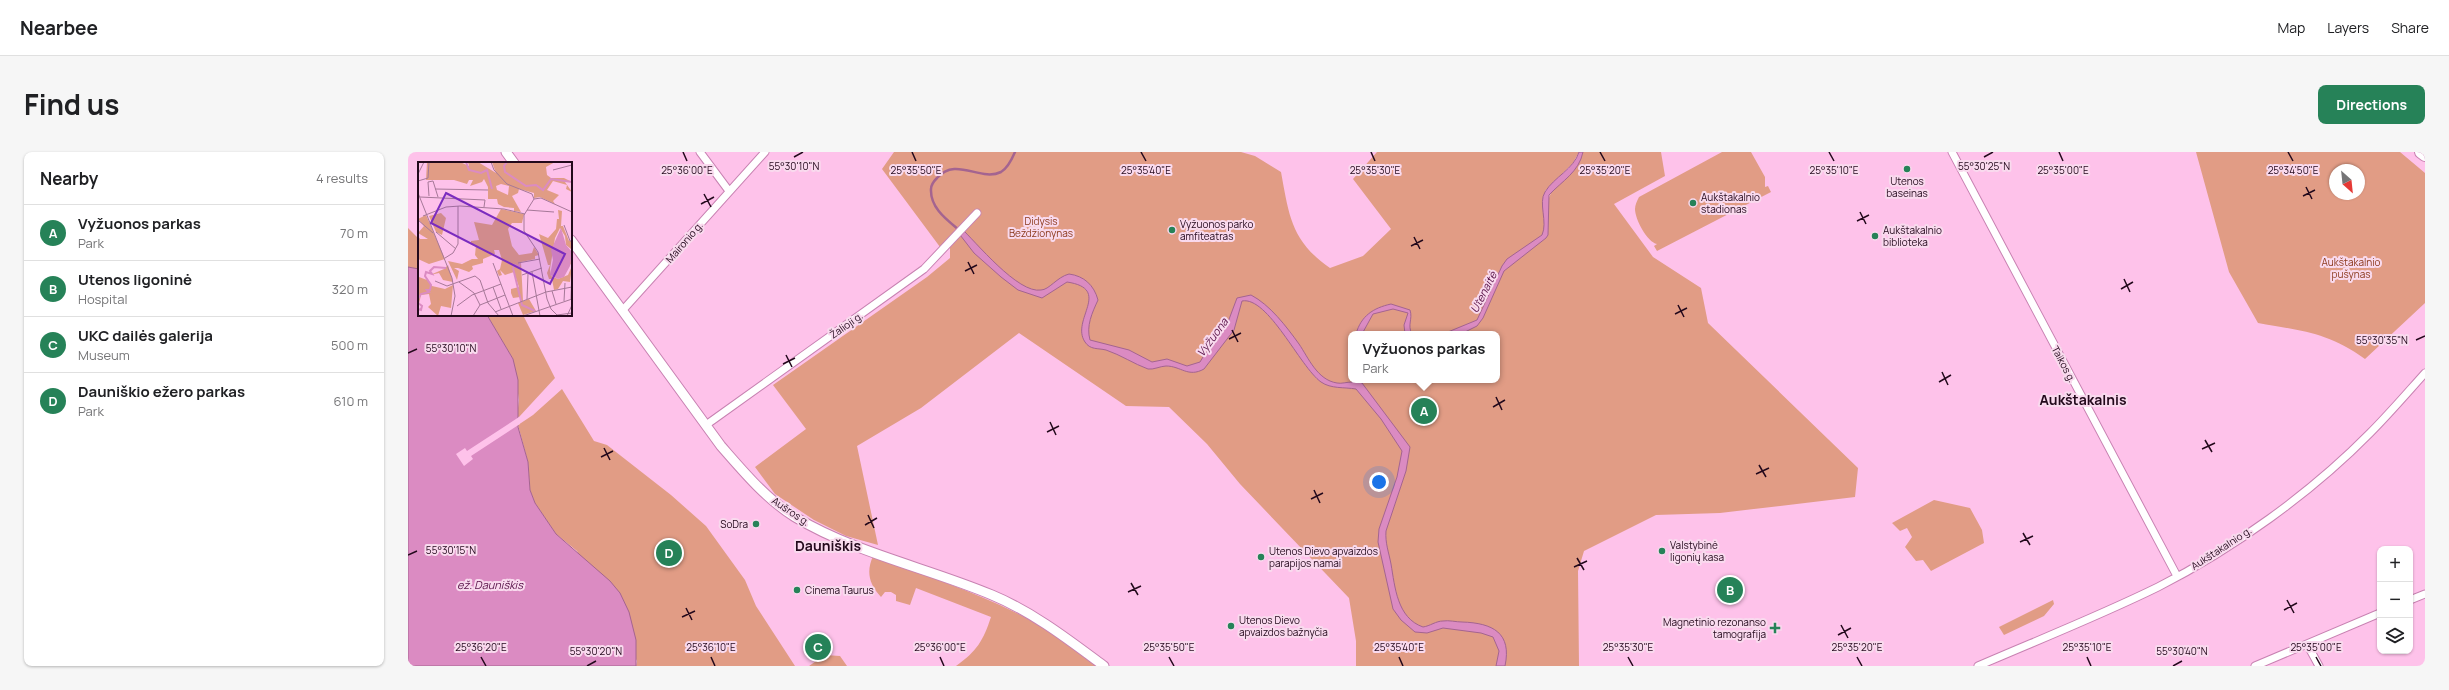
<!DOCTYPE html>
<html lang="en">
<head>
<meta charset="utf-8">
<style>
  body { margin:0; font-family:Manrope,sans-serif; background:#f6f6f6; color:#202124 }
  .controls { position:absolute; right:12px; bottom:12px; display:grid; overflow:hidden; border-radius:8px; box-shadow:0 1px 3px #0004 }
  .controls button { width:36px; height:36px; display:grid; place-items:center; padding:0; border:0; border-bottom:1px solid #e0e0e0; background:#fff; color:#202124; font:20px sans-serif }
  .compass { position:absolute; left:1921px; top:12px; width:36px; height:36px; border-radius:50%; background:#fff; box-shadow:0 1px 3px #0004; rotate:153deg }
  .you { position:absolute; left:971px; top:330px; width:14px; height:14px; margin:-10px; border:3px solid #fff; border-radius:50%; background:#1a73e8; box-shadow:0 0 0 6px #1a73e833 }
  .badge { display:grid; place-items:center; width:26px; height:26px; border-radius:50%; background:#268258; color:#fff; font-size:13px; font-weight:700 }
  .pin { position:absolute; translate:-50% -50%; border:2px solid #fff; box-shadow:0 1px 4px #0006 }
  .popup { position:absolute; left:940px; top:179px; width:152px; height:52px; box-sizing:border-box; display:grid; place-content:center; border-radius:8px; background:#fff; filter:drop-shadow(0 1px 3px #0005); font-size:13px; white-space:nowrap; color:#757577 }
  .popup b { font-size:15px; color:#202124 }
  .popup::after { content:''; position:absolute; left:50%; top:100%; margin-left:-8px; border:8px solid transparent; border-top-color:#fff }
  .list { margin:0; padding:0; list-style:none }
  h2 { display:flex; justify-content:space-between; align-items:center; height:52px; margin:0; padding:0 16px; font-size:17px }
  h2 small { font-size:13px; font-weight:400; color:#757577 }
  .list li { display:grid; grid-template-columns:26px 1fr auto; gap:12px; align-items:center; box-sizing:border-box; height:56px; padding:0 16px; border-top:1px solid #e0e0e0 }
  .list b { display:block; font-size:15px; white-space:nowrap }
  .list p { margin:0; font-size:13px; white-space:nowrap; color:#757577 }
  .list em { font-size:13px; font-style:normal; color:#757577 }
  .icon { flex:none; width:22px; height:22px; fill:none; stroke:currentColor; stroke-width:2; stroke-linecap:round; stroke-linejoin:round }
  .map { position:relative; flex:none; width:2017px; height:514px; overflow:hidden; border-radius:8px }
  header { display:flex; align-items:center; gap:24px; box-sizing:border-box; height:56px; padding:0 20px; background:#fff; border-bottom:1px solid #e0e0e0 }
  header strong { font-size:19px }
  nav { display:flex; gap:22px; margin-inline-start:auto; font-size:14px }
  .intro { display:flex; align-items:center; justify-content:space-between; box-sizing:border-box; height:96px; padding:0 24px }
  h1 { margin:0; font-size:28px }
  .button { padding:10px 18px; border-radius:8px; background:#268258; color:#fff; font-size:14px; font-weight:700 }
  main { display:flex; gap:24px; padding:0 24px }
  aside { flex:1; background:#fff; border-radius:8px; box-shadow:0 1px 3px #0004 }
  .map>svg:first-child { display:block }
  .green { fill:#e19c85; fill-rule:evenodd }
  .water { fill:#db8bc2; stroke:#a46490 }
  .pier { fill:#fec2ea }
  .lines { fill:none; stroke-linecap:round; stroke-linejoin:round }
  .stream { stroke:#a46490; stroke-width:2.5 }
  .minor-casing { stroke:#c882b2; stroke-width:9 }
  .tertiary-casing { stroke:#c882b2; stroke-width:11 }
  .primary-casing { stroke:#c882b2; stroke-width:14 }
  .minor { stroke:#fff; stroke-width:7 }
  .tertiary { stroke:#fff; stroke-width:9 }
  .primary { stroke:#fff; stroke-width:12 }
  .ticks { fill:none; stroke:#23091c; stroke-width:1.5 }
  .poi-dot { fill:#268258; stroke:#f9daee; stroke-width:1.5 }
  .labels { text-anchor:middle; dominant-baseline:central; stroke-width:4; stroke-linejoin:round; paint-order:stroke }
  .poi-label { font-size:10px; fill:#23091c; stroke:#f9daee; text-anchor:start }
  .park-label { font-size:10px; fill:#8b391c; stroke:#f9daee }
  .street-label { font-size:10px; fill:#23091c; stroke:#f9daee }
  .water-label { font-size:11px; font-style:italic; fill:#591349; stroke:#f9daee }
  .district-label { font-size:14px; font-weight:bold; fill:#23091c; stroke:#f9daee }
  .inset-river { fill:none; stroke:#db8bc2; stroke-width:2 }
  .inset-road { fill:none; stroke:#a67898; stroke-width:1 }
  .view { fill:#7b2cbf; fill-opacity:0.15; stroke:#7b2cbf; stroke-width:2 }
  .inset-edge { fill:none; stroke:#23091c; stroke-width:2 }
  .ticks-label { font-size:10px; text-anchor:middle; fill:#23091c; stroke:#f9daee; stroke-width:4; stroke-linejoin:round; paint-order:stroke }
</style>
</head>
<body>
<header>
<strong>Nearbee</strong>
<nav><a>Map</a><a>Layers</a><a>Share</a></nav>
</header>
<div class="intro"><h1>Find us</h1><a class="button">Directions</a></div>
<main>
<aside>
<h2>Nearby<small>4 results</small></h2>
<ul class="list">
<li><span class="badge">A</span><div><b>Vyžuonos parkas</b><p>Park</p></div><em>70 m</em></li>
<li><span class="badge">B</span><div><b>Utenos ligoninė</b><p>Hospital</p></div><em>320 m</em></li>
<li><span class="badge">C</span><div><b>UKC dailės galerija</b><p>Museum</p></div><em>500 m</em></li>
<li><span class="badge">D</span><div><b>Dauniškio ežero parkas</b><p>Park</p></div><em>610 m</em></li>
</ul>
</aside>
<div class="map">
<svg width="2017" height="514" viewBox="0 0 2017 514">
  <rect width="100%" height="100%" fill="#fec2ea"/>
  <path class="green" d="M486,0H833L847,4L873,20C881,63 883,89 922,116L955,104L983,77L945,27L969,0H1171L1165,11L1137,39L1140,51C1142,30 1170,21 1175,0H1253L1257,24L1206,52L1245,105L1293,136L1300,171L1450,316L1447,345L1312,361L1248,363L1176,399L1170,419L1171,514H948V489L941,446L832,332L799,292L761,255L718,254L611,181L513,256L449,294L470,393L438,384L406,368L367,342L347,315L398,277L365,233L519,125L542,106V88L532,95L474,17ZM943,182H1089V228H943Z
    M1314,0H1343L1357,25V35L1360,34L1363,40L1249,99L1246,94L1249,92C1239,90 1227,67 1227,57C1227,53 1229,49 1231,45Z
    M1788,0H1992L2017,21V151L1957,207C1919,180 1894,179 1850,171L1821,120ZM1927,18H1951V42H1927Z
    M0,76L11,87V117L0,115Z
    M79,163H115L147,226L111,265L109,264L111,248L105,207Z
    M154,237L186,289L199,293L263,343L298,374L337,428L348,454L387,514H228L229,509L169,399L148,382L127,351L122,338L120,310L110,273L125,263Z
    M1526,348L1562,356L1574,378L1576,391L1523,419L1515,408L1508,409L1497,395L1504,385L1499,376L1492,379L1484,371Z
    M465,404C543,433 626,458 689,514H548C569,499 575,489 583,465L508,436L502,453L488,449V443L483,440H477L473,445C461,432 458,420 465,404Z
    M1645,448L1646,452L1636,464L1596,483L1591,475Z
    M417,503L432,504L439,514H401Z"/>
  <path class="water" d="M1171,0H1175C1171,20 1154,29 1141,43L1140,83L1138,86L1096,119L1075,166L1069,174L1053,182H1035L1069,168L1094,114L1099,107L1134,83C1140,70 1130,51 1137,40C1146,25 1166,17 1171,0Z
    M552,75C568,90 610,142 633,138C641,138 649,125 661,122C676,124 686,133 690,148C684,161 678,174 682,188L721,198L744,210L759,207L779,214L792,210L795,205L820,170L829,146L843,143C862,153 878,174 891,192C900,205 909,228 929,231C933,232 939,230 944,230L945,228L954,231L1002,295L998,319L978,379C977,391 981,401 983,412C987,435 989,466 1015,475C1022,474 1028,469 1035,469C1041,468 1048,470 1054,470C1085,471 1104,481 1097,514H1088L1091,499L1085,485L1073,481L1035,476L1019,481L1007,480L993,468L985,457L970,390L971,377L989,325L994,299L973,267L948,237C936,235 923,237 913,230C892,215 860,144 834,149L826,178L796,217C780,226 773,214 758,214C753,214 745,218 740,217C726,212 713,203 698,198C690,196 682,198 677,190C662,168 705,137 659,130L634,146L610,138L593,125L566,101L549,79Z
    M0,115L11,117V163H79L105,207L110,228V275L120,310L122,338L127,351L148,382L202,429L212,441L221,460L228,488V514H0Z
    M983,152L1002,158C1005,167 999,173 1004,182H997L996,173L1000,161L985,157L965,162L954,182H948C953,164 965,156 983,152Z"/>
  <path class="pier" d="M111,265L112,272L63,304L65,307L56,314L48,302L57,296L59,299Z"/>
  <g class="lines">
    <path class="stream" d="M551,78C539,68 522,56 523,37C523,33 526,29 529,26C548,4 572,30 593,20C600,16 604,7 607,0"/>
    <defs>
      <path id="minor" d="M292,0L321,39
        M1544,0L1769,424
        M214,159L357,0
        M298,273L516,117L569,61
        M2002,448L2017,442
        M1899,492L1911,514
        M1570,514C1630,488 1691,464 1750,435C1825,397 1903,341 1962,281C1981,262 1999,241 2017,221
        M1847,514L1972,461"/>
      <path id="tertiary" d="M98,0L106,11
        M163,88L313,294C335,319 358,347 387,365C447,401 520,416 584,443C625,460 661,488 696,514"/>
      <path id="primary" d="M2013,0L2017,3"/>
    </defs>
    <use href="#minor" class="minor-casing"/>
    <use href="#tertiary" class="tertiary-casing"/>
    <use href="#primary" class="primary-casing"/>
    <use href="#minor" class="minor"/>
    <use href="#tertiary" class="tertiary"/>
    <use href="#primary" class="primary"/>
  </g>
  <path class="ticks" d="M275,0L279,9M504,0L508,9M733,0L738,9M963,0L967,9M1192,0L1197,9M1421,0L1426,9M1651,0L1655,9M1880,0L1885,9M386,5L395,0M1576,5L1585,0M1898,35L1904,47M296,42L303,55M1895,44L1907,38M293,52L306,45M1452,60L1458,72M1449,69L1461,63M1006,85L1012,97M1003,94L1015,88M560,110L566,122M557,119L569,113M1716,127L1722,140M1713,137L1725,130M1270,153L1276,165M1267,162L1279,156M824,178L830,190M821,187L833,181M2008,188L2017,184M0,201L9,197M378,203L384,215M375,212L387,206M1534,220L1540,233M1531,230L1543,223M1088,245L1094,258M1085,255L1097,248M642,270L648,283M639,280L651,274M1797,288L1804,300M196,296L202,308M1794,297L1807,291M193,305L205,299M1351,313L1358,325M1348,322L1361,316M906,338L912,351M903,347L915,341M460,363L466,376M457,373L469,366M1615,381L1622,393M1612,390L1625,384M0,403L9,399M1169,406L1176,418M1166,415L1179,409M723,431L730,443M720,440L733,434M1879,448L1886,461M278,456L284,468M1876,458L1889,451M274,465L287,459M1433,473L1440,486M1430,483L1443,476M73,505L78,514M303,505L307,514M532,505L536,514M761,505L766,514M991,505L995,514M1220,505L1225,514M1449,505L1454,514M1679,505L1683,514M1908,505L1913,514M179,514L188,509M1765,514L1774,509"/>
  <g class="poi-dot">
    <circle cx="1499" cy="17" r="4"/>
    <circle cx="1285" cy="51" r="4"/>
    <circle cx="764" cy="78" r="4"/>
    <circle cx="1467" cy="84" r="4"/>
    <circle cx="348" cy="372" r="4"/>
    <circle cx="1254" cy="399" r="4"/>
    <circle cx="853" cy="405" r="4"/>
    <circle cx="389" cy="438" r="4"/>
    <circle cx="823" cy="474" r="4"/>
    <path d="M1365 470h4v4h4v4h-4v4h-4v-4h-4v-4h4z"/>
  </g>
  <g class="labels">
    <g class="poi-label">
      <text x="1499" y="29" text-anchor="middle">Utenos<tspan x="1499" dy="12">baseinas</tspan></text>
      <text x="1293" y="45">Aukštakalnio<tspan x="1293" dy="12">stadionas</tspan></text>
      <text x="772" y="72">Vyžuonos parko<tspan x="772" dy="12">amfiteatras</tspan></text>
      <text x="1475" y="78">Aukštakalnio<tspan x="1475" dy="12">biblioteka</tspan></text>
      <text x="340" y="372" text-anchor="end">SoDra</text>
      <text x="1262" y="393">Valstybinė<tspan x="1262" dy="12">ligonių kasa</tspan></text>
      <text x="861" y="399">Utenos Dievo apvaizdos<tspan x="861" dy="12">parapijos namai</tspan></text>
      <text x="397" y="438">Cinema Taurus</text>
      <text x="831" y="468">Utenos Dievo<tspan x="831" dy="12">apvaizdos bažnyčia</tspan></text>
      <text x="1358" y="470" text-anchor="end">Magnetinio rezonanso<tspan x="1358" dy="12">tamografija</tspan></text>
    </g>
    <g class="park-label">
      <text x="633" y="69">Didysis<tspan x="633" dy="12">Beždžionynas</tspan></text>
      <text x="1943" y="110">Aukštakalnio<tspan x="1943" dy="12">pušynas</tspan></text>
    </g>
    <g class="street-label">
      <text transform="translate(276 90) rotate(-49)">Maironio g.</text>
      <text transform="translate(438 173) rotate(-35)">Žalioji g.</text>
      <text transform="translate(1656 212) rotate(62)">Taikos g.</text>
      <text transform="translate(383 359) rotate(34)">Aušros g.</text>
      <text transform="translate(1813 396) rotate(-33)">Aukštakalnio g.</text>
    </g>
    <g class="water-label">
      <text transform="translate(1075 140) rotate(-63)">Utenaitė</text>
      <text transform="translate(804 185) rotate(-54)">Vyžuona</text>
      <text x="82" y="432">ež. Dauniškis</text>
    </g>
    <g class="district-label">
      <text x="1675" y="247">Aukštakalnis</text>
      <text x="420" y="393">Dauniškis</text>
    </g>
  </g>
  <g transform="translate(10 10)">
    <rect width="154" height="154" fill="#fec2ea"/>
    <path d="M9,0H42L51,4L50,0H60L78,11L74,0H137L128,5L129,13L133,16H146L154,20H147L154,30L148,27L149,23L135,19L129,28L141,33L135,39L137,42L122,35L116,36V31L101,27L100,31L94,34L103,50L96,49V46L86,45L80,42L79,37H70V25L66,17L64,20L52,24L55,18H51L49,22L36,18H8ZM83,22L91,24L90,33L79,28L78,24ZM83,47L106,52L104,61H94L90,67L94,84L101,93L114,91L116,85L121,93L117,94V97L103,100L105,139L102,140V135L95,136L93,131V127L101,125L96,110L87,113L82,108L84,113L81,114L79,109L82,107L84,98L81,88H76L77,92L65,97V101L54,104L55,107L51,110L40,106H36L41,109L39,118L30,99L44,102L54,97H60L57,93L58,83L53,82V79L61,78L56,60L74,63ZM140,48L144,49L143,64H145L151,79H154V100L152,103L153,87L148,83L147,74L142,66L137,76L132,107L133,114L140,117L150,113L154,104L152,120L145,119L140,127L136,128L134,117H131L129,111L132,103H130L121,72L130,76L138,67L139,57H141ZM23,51L28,56L24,73L18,70L11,54ZM8,53L27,97L11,102L0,97V74L2,77H10L0,71L6,64L0,57ZM30,103L35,120L25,118L21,111L12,113L26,107ZM0,108L1,115L9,118L14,124L27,127L35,123L33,146L23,144L20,154L10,145L13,142L11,132L3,133L0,146ZM111,137L118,149L105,153L100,141Z" fill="#e19c85" fill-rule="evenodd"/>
    <path d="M143,66L148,83L154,90L152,104L146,115L140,117L132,113L135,98L133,88Z" fill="#db8bc2"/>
    <path class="inset-river" d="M48,0L51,8L63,11L69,8L74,27M89,0L86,4L87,10L108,24L118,23L125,28L133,17L154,20M102,101L101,105L97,103L95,106L104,143L117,149M0,137L3,132L11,130L9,128H12L13,123L7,114L8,110L14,112L12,109L16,105L28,106M0,141L4,144L3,148L0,147"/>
    <path class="inset-road" d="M73,0L76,8L89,22L114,32L116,37M135,8L154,3M0,12L6,0M0,19L10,16L11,0M17,27L70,28M0,31L34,116L37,134L33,154M11,34L10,20L15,19L20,35M2,35L67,38L66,45M116,37L106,53V69L120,90L129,137L133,147L139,153M116,37L123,36L154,50M109,48L136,50M5,54L28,45L42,44L86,47L107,52M0,58L15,71M146,63L152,79H154M18,70L38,87M27,96L35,91L40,82V44M75,101L95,154M100,101L122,97M114,110L122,154M104,113L124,106M17,119L29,124L57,114L62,118L70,141L81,154M41,120L56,131L62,143M75,125L83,147M134,129L138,142M109,137L110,112M153,137L154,106M146,139L147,121M39,144L54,133L83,122M77,150L128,130L154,125M139,153L154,151M55,154L62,143L87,133M105,154L154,137M149,154L154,143"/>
    <path class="view" d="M28,31L147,92L132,122L13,61Z"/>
    <rect width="154" height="154" class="inset-edge"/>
  </g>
  <g class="ticks-label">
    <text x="386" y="18">55°30'10"N</text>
    <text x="1576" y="18">55°30'25"N</text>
    <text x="279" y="22">25°36'00"E</text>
    <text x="508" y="22">25°35'50"E</text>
    <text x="738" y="22">25°35'40"E</text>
    <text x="967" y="22">25°35'30"E</text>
    <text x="1197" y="22">25°35'20"E</text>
    <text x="1426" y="22">25°35'10"E</text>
    <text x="1655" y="22">25°35'00"E</text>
    <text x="1885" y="22">25°34'50"E</text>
    <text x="1974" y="192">55°30'35"N</text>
    <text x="43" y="200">55°30'10"N</text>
    <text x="43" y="402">55°30'15"N</text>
    <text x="73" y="499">25°36'20"E</text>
    <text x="303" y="499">25°36'10"E</text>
    <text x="532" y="499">25°36'00"E</text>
    <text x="761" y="499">25°35'50"E</text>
    <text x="991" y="499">25°35'40"E</text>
    <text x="1220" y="499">25°35'30"E</text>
    <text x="1449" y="499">25°35'20"E</text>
    <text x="1679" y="499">25°35'10"E</text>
    <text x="1908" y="499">25°35'00"E</text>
    <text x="188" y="503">55°30'20"N</text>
    <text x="1774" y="503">55°30'40"N</text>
  </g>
</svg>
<div class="controls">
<button>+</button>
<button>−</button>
<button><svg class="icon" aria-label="layers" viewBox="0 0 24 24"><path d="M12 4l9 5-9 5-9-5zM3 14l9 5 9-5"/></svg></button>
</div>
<svg class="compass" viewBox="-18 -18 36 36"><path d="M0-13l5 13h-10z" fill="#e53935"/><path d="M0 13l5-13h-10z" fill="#757577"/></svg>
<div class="you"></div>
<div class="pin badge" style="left:1016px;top:259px">A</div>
<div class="popup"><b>Vyžuonos parkas</b>Park</div>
<div class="pin badge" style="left:1322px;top:438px">B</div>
<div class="pin badge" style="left:410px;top:495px">C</div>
<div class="pin badge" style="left:261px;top:401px">D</div>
</div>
</main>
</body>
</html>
